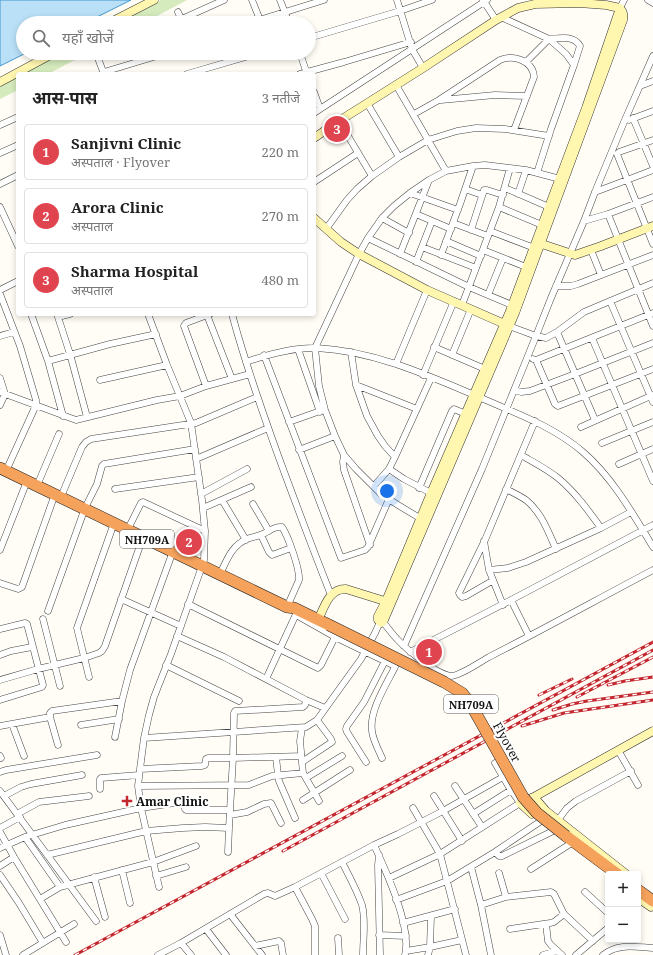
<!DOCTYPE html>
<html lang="hi">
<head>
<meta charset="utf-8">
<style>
  body { margin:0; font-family:"Noto Serif","Noto Sans Devanagari",serif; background:#f6f6f6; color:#222 }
  .controls { position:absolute; right:12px; bottom:12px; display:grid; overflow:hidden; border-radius:4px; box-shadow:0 2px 6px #0003 }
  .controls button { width:36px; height:36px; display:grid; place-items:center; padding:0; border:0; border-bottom:1px solid #e0e0e0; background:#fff; color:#222; font:20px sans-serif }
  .you { position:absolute; left:387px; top:491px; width:14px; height:14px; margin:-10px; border:3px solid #fff; border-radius:50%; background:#1a73e8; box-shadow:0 0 0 6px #1a73e833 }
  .badge { display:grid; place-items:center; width:26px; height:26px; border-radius:50%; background:#c4262e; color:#fff; font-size:13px; font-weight:700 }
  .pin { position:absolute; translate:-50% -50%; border:2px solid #fff; box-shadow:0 1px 4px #0006 }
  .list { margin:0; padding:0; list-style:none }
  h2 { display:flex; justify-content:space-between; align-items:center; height:52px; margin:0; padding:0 16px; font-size:17px }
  h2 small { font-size:13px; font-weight:400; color:#767676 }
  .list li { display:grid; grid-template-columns:26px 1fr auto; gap:12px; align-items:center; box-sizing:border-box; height:56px; margin:0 8px 8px; padding:0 8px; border:1px solid #e0e0e0; border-radius:4px }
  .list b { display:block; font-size:15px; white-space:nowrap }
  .list p { margin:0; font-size:13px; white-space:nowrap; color:#767676 }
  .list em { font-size:13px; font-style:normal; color:#767676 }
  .icon { flex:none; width:22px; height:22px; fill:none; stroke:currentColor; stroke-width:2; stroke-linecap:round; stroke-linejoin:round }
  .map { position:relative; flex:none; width:653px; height:955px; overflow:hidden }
  .search { position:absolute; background:#fff; box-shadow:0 2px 6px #0003; left:16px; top:16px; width:300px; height:44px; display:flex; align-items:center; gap:10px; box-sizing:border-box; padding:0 14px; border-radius:22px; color:#767676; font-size:15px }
  .panel { position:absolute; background:#fff; box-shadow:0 2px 6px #0003; left:16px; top:72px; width:300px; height:244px; border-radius:4px }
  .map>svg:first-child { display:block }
  .green { fill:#d5ebbd }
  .water { fill:#b9e0f7; stroke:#3f96cf }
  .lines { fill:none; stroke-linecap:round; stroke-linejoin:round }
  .street-casing { stroke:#444; stroke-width:7 }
  .secondary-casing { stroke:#333; stroke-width:9 }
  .highway-casing { stroke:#222; stroke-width:12 }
  .street { stroke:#fff; stroke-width:6 }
  .secondary { stroke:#fff6b0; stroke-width:8 }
  .highway { stroke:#f5a25d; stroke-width:11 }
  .rail-casing { stroke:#c4262e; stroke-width:3 }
  .rail { stroke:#fff; stroke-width:1.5; stroke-dasharray:4.5; stroke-linecap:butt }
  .highway-bridge-casing { stroke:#222; stroke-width:12; stroke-linecap:butt }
  .highway-bridge { stroke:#f5a25d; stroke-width:11 }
  .poi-dot { fill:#c4262e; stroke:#fff; stroke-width:1.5 }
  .labels { text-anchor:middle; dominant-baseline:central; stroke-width:4; stroke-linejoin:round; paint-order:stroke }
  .shield { fill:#fff; stroke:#585858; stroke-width:1 }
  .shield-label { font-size:11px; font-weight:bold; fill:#111 }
  .street-label { font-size:12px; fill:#111; stroke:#fff }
  .poi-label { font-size:12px; font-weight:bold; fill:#111; stroke:#fff; text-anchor:start }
</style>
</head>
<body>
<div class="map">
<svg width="653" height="955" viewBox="0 0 653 955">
  <rect width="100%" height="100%" fill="#fffdf5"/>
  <path class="green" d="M161,0H187L144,23H117Z
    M59,53H88L48,74H18Z
    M18,74V90L0,99V84Z"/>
  <path class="water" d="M0,0H131L85,23H23V53H26L0,66Z"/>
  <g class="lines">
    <defs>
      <path id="street" d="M252,0L260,20
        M280,0L289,23
        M397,0L412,49L423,68
        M483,0L496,20
        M648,0L653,3
        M620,8L624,0
        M178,12L183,23
        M501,17L549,39L566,54L574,65L551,129L537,173
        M173,23L224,0
        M250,23L324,0
        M309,38L400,11L432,0
        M96,53L104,74
        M300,53L307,74
        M526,62L549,39C560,38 574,35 580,46L574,65
        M104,72L167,53
        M187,74L259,53
        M300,74L344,62L411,42
        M396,85L446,171
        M640,86L653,81
        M314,92L320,109
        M441,100L495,95L527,96
        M367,103L399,157
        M314,113L487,0
        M414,114L439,100L500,60C514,54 533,61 534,77L514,130
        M633,118L653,166
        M629,120L653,111
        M339,121L372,176
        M0,125L18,117
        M653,140L619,152L617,154L653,244
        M0,153L18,145
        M314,182L358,153
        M0,184L18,175
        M505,188L549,207
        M465,189L482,195
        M595,192L627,180L653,170
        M410,193L458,210
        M518,194L526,170
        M0,207L18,246
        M499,207L542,225
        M416,214L451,229
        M608,214L653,326
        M382,218L409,233
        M584,221L608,214L653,197
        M453,223L488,236
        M326,229L347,200L357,189L372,176L399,157L428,140L457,131L476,128L505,129L549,136
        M471,230L484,190H487L503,195
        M490,231L537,249
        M368,238L469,287L512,305
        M446,241L481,256
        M422,247L476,268
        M483,250L526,267
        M591,250L601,275
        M400,254L429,180
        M441,255L460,204L473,166
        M416,262L432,221
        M556,286H571L578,284L653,255
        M0,290L18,281
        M0,294L20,346L36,400V405L6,471
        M488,295L503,258
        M610,301L653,402
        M462,305L499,207L510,168
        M31,314L48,361L63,416
        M57,314L70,354L87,417
        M148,314L167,365L191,423L202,500L205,531L204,560L202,566L171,654L154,697L149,715L144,738L140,769L138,786L141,808L159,887
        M232,314C245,363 262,411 279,458C296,504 313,550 331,595
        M207,315L232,379
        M58,317L70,314
        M509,326L536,336L546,338L557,332L584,312L653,283
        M557,332L595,420
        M0,336L14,332
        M592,338L653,481
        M434,347L485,369
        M298,349L320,412
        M351,352L356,385L367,416L378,436L385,446L395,457
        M264,355L341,558L365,550L368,547L389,499
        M452,355L471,309
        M533,359L536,360L541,358L653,313
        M536,360L555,404L558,406L653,369
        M48,361L110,344L156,334
        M246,362C269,354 293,347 317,348C374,351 427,375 479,397C515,413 553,426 583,452C613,478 633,514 653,547
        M396,364L427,290
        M423,375L454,301
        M0,378L5,394L0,405
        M100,380L167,365
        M356,385L417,409
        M206,386L184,326L186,323L210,314
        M514,390L521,392L530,391L575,374L653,343
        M0,392L76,420L157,400L180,396L206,386L250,374
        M289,422L323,410
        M581,427L653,395
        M602,443L653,422
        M299,450L335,436
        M344,455L343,462L344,470L370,545
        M521,455C533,462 547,469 558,478C575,492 588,510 601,528
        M196,459L268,428
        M619,464L653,449
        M389,469L404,479L431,493
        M39,481L59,434
        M374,486L389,469L395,457L431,378
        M419,488L452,411L454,409L466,414
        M115,489L199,477
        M506,489C512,492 520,496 526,500C541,512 548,531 556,549
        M63,492L82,447L86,442L91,439L196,423L257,397
        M201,494L247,469
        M222,500L246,540
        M87,504L97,484L102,466L104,464L195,449
        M253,504L269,531
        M203,508L251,487
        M423,520L398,505L381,494L356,469L344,455L335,436L325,410L319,386L315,348L359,254L368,238L382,218L394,206L410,193L429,180L446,171L473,166L485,165L526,170L564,180
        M130,525L141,503L143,502L205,531
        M261,535L269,552L272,555L291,548
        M484,541L489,570L503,605
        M0,550L27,481
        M222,570C228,557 233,545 247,539C253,537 259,536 265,533C270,530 276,526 282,527C288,536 300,569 299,580L287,607
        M489,570L508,568L526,562L601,528L631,512
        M492,581L466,596L462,597L460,595L459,593L485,540L535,421
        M0,583L18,589L22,587L55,494
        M121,599L181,626
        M511,600L529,636
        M188,604L318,668L321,665L335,637
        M48,611L85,508
        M296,615L335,637L395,666V667C386,685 369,711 372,731C373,740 378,749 382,758
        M43,619L60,686
        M383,622C388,628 392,634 397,639C407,650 436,674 451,676C460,676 480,662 489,657C544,629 598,599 653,570
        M0,629L25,623L27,624L43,685L42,687L0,700
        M177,636L224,657L306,700L325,708
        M404,646L482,469L536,336L551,298L584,221L595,192L624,122L653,56
        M410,652L511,600L653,525
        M0,655L11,651L32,647
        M166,665L239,701
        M89,677L77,628L114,523
        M266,679L297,612
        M0,680L38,669L84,658L99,653L102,651L105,646L143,537
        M12,724L24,756
        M81,725L119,719
        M0,726L50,717
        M302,728L300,741L303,773L319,801
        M115,737L122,701L130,670L173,551
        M144,738L306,727L317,720L361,659L375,633L380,622
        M58,745L50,717V713L52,711L122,701
        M618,750L638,785
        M0,756L1,758
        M276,757L278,775L279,781L295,818
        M302,762L332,742L331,739L317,720
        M366,762L347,732L346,729L347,726L364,702L385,661
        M140,769L202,766L205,765L206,759L208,758H233L301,756
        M0,772L6,770L97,755
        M306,778L342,756
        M138,786L249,785L272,776L303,773
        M455,786L482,827
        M100,789V779L101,778L139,775
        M0,791L96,921
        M4,796L21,787L31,784L82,775
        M434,796L462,841
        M303,800L350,770
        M413,808L440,854L466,955
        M17,814L39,802L89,796
        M473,814L511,790
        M230,815L247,812L264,804L271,803L281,823
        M558,820L567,808L576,801L631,771
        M0,828L20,817
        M0,832L14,857L66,942
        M25,837L60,887
        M374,845C386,871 412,927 405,955
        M0,848L25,837L65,825L141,808L181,802L183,803L185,809L186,810H230
        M228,852L229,828L233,758L234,713L235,711L303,707L305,705L306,700
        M495,852L499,856H502L553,831
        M47,855L146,831L183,828L205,827L229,828
        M379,855L378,865L380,955
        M342,862C349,876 357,890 362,905C366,919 363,940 363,955
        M0,866L14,857
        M471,867L481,905L491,955
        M531,869L570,844
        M122,870L130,903
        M321,873L345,919
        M499,873L506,897
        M0,875L19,903L43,943
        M156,876L186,867
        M94,877L105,917
        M389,878L440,854L520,803L509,787L495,763
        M295,887L312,919L315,926V955
        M585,892L608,913
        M40,899L60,887L153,862L196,846
        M396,900L447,881L495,852L541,821
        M481,905L506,897L551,892L554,894L564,914L593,941
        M230,914L262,955
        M403,923L455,909
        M546,924L548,941L551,945L562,955
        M206,929L226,955
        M510,929L550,923L554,922L564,914
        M0,935L6,955
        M379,935L406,936
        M338,938L339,955
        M181,943L191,955
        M255,946L279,941L281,943L283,955
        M406,951L430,947L462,940
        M23,955L74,924
        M158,955L181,943L264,894L268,893L275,896L295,887L374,845L398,834L443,811L503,777
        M428,955L430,947L431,916
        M543,955L557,951
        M576,955L608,928
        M603,955C618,943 635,947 653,948"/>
      <path id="secondary" d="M109,23L154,0
        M0,82L54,53
        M314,138L339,121L423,68L496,20L518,8L535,4L579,3L606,5L620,8C623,12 624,14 623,20L515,313L384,620L383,622L381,623L378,620V616L386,601L431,493L510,311L586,108L620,8
        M314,218L341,242L359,254L427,290L509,326
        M536,242L575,255L601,246L653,226
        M318,620C324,608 329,588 346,589L391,603
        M534,797L546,811L626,874
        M532,814L520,803L534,797L653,731
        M638,898L651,907L653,906"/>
      <path id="highway" d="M0,468L287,607L294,608L329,625
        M566,836L617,874
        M638,890L653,901"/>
    </defs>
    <use href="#street" class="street-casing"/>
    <use href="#secondary" class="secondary-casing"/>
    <use href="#highway" class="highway-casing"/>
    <use href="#street" class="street"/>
    <use href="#secondary" class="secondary"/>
    <use href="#highway" class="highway"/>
    <defs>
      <path id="rail" d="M608,685L625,681L653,677
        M539,695L572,679
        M577,697L653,657
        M553,710L572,704L587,701L653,692
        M522,726L564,713L653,700
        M283,851L653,650
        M75,955L653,642"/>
    </defs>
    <use href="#rail" class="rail-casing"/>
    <use href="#rail" class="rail"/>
    <defs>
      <path id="highway-bridge" d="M329,625L444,682L462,693L470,703L523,797L537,813L566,836"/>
    </defs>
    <use href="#highway-bridge" class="highway-bridge-casing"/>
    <use href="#highway-bridge" class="highway-bridge"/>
  </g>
  <path class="poi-dot" d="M125 795h4v4h4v4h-4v4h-4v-4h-4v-4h4z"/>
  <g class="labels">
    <g class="shield">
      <rect x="120" y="530" width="54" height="18" rx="3"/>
      <rect x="444" y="695" width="54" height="18" rx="3"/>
    </g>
    <g class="shield-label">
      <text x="147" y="539">NH709A</text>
      <text x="471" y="704">NH709A</text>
    </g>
    <g class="street-label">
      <text transform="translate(507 742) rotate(61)">Flyover</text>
    </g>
    <g class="poi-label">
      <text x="136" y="801">Amar Clinic</text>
    </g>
  </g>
</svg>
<div class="controls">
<button>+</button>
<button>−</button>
</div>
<div class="you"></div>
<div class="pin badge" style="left:429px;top:652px;background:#e0444e">1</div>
<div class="pin badge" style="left:189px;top:542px;background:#e0444e">2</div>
<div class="pin badge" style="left:337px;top:129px;background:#e0444e">3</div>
<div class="search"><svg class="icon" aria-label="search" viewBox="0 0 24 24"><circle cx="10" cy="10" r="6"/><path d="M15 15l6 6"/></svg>यहाँ खोजें</div>
<section class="panel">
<h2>आस-पास<small>3 नतीजे</small></h2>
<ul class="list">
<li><span class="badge" style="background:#e0444e">1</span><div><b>Sanjivni Clinic</b><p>अस्पताल · Flyover</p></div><em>220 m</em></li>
<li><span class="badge" style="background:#e0444e">2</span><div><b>Arora Clinic</b><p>अस्पताल</p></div><em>270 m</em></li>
<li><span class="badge" style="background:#e0444e">3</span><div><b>Sharma Hospital</b><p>अस्पताल</p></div><em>480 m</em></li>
</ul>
</section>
</div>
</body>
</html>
